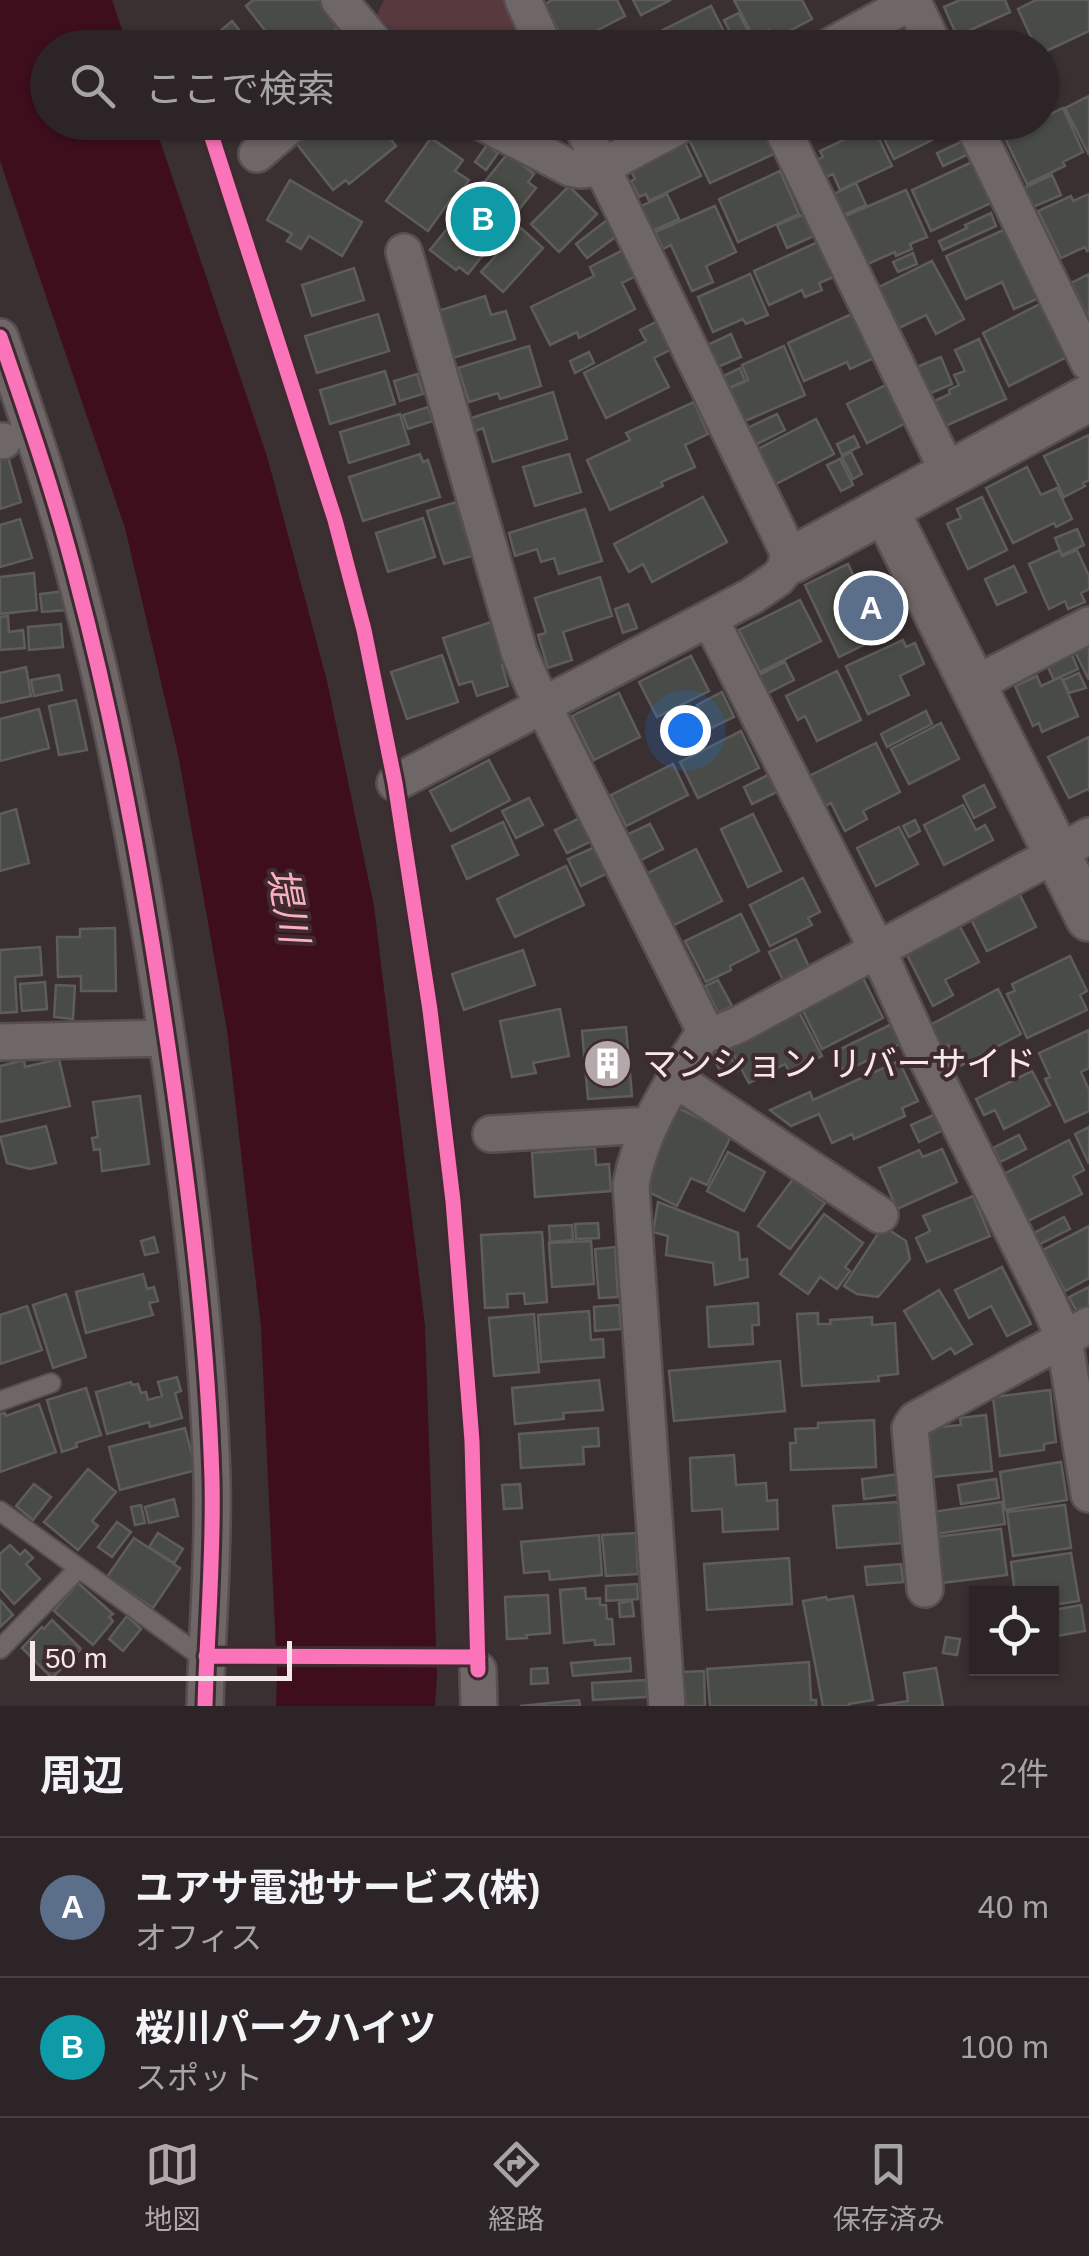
<!DOCTYPE html>
<html lang="ja">
<head>
<meta charset="utf-8">
<style>
  body { margin:0; font-family:Arial,"Noto Sans JP",sans-serif; background:#342c2e; color:#f1f3f6 }
  .controls { position:absolute; right:30px; bottom:30px; display:grid; overflow:hidden; border-radius:0px; box-shadow:0 2px 8px #0004 }
  .controls button { width:90px; height:90px; display:grid; place-items:center; padding:0; border:0; border-bottom:2px solid #484143; background:#2c2426; color:#f1f3f6; font:50px sans-serif }
  .scale { position:absolute; left:30px; bottom:25px; width:262px; box-sizing:border-box; padding-left:10px; border:5px solid #f5e8ea; border-top:0; font-size:28px; line-height:35px; white-space:nowrap; color:#f5e8ea; -webkit-text-stroke:8px #3f2b2f; paint-order:stroke }
  .you { position:absolute; left:685px; top:730px; width:35px; height:35px; margin:-25px; border:8px solid #fff; border-radius:50%; background:#1a73e8; box-shadow:0 0 0 15px #1a73e833 }
  .badge { display:grid; place-items:center; width:65px; height:65px; border-radius:50%; background:#b4a8aa; color:#fff; font-size:32px; font-weight:700 }
  .pin { position:absolute; translate:-50% -50%; border:5px solid #fff; box-shadow:0 2px 10px #0006 }
  .list { margin:0; padding:0; list-style:none }
  h2 { display:flex; justify-content:space-between; align-items:center; height:130px; margin:0; padding:0 40px; font-size:42px }
  h2 small { font-size:32px; font-weight:400; color:#a6a4a7 }
  .list li { display:grid; grid-template-columns:65px 1fr auto; gap:30px; align-items:center; box-sizing:border-box; height:140px; padding:0 40px; border-top:2px solid #484143 }
  .list b { display:block; font-size:38px; white-space:nowrap }
  .list p { margin:0; font-size:32px; white-space:nowrap; color:#a6a4a7 }
  .list em { font-size:32px; font-style:normal; color:#a6a4a7 }
  .icon { flex:none; width:55px; height:55px; fill:none; stroke:currentColor; stroke-width:2; stroke-linecap:round; stroke-linejoin:round }
  .map { position:relative; flex:none; width:1089px; height:1706px; overflow:hidden }
  .search { position:absolute; background:#2c2426; box-shadow:0 2px 8px #0004; left:30px; right:30px; top:30px; height:110px; display:flex; align-items:center; gap:25px; box-sizing:border-box; padding:0 35px; border-radius:55px; color:#a6a4a7; font-size:38px }
  .sheet { height:410px; background:#2c2426 }
  nav { display:flex; justify-content:space-around; align-items:center; box-sizing:border-box; height:140px; border-top:2px solid #484143; background:#2c2426; font-size:28px; color:#a6a4a7 }
  nav a { display:grid; justify-items:center; gap:5px }
  nav .on { color:#b4a8aa }
  .map>svg:first-child { display:block }
  .green { fill:#57393e }
  .water { fill:#3e0e1d }
  .pier { fill:#3a3032 }
  .building { fill:#494b47; stroke:#5e5d5c; stroke-width:2.5 }
  .lines { fill:none; stroke-linecap:round; stroke-linejoin:round }
  .service-casing { stroke:#574e50; stroke-width:22 }
  .minor-casing { stroke:#574e50; stroke-width:40 }
  .tertiary-casing { stroke:#574e50; stroke-width:50 }
  .service { stroke:#6e6667; stroke-width:18 }
  .minor { stroke:#6e6667; stroke-width:35 }
  .tertiary { stroke:#6e6667; stroke-width:45 }
  .cycleway-casing { stroke:#3f2b2f; stroke-width:21 }
  .cycleway { stroke:#fb73b8; stroke-width:15 }
  .labels { text-anchor:middle; dominant-baseline:central; stroke-width:8; stroke-linejoin:round; paint-order:stroke }
  .poi-label { font-size:35px; fill:#f5e8ea; stroke:#3f2b2f; text-anchor:start }
  .water-label { font-size:38px; font-style:italic; fill:#fab1bf; stroke:#3f2b2f }
</style>
</head>
<body>
<div class="map">
<svg width="1089" height="1706" viewBox="0 0 1089 1706">
  <rect width="100%" height="100%" fill="#3a3032"/>
  <path class="green" d="M384,0H507L530,47H407L377,15Z"/>
  <path class="water" d="M0,0H112L128,47L48,48V122L154,123L267,456L327,681L374,906L425,1326L437,1675L435,1706H276L277,1673L261,1327L227,1030L179,759L125,528L0,161Z"/>
  <path class="pier" d="M271,1650H441V1665L271,1664Z"/>
  <path class="building" d="M253,0H319L340,26L312,48H279L246,6Z
    M552,0H617L625,16L590,34L594,41L581,48H567L545,4Z
    M633,0H671L641,15Z
    M734,0H802L812,19L774,39L769,30L754,38Z
    M960,0H1005L1010,12L957,36L944,7Z
    M1036,0H1089V31L1042,53V48H1036L1018,9Z
    M711,6L732,47L652,48L647,38Z
    M739,13L756,48H738L724,20Z
    M232,21L254,48H201V47Z
    M910,29L919,48H873Z
    M984,35L990,48H958Z
    M1089,96V155L1065,108Z
    M1063,108L1083,152L1063,162L1065,166L1027,184L1004,136L1033,122H1042V118Z
    M322,122H377L396,146L349,184L346,180L333,190L296,143Z
    M715,122H759L774,154L710,183L687,135Z
    M876,122H931L938,137L894,159Z
    M873,126L892,166L840,190L833,174L826,177L817,160L823,157L820,151Z
    M431,138L463,160L455,171L469,180L454,201L451,199L428,231L386,201Z
    M684,141L701,176L649,201L646,194L639,197L631,181L635,179L629,167Z
    M963,141L969,154L943,166L937,153Z
    M487,145L498,153L486,170L475,162Z
    M508,153L534,174L528,182L536,188L468,274L459,267L456,270L430,250Z
    M972,162L991,203L931,231L912,190Z
    M780,171L799,214L738,242L719,199Z
    M1052,175L1061,195L1033,207L1024,188Z
    M290,180L362,222L342,256L309,236L301,249L287,241L292,234L267,220Z
    M856,183L866,205L839,217L830,196Z
    M569,186L597,214L559,252L531,224Z
    M906,190L927,237L910,244L912,249L896,256L895,252L865,265L843,217Z
    M667,194L679,219L652,231L641,206Z
    M1089,194V250L1087,251L1085,247L1061,258L1038,211L1071,196L1073,201Z
    M715,206L736,252L706,266L713,282L692,291L671,245L663,249L655,232Z
    M807,213L816,235L787,248L777,225Z
    M991,213L996,226L943,250L939,241L967,228L965,225Z
    M607,220L618,235L587,258L576,244Z
    M1010,227L1041,297L1014,309L1002,282L966,299L946,256Z
    M521,228L543,248L503,292L481,272Z
    M820,241L836,276L819,283L822,290L805,297L802,290L769,305L754,271Z
    M625,249L638,275L622,283L635,309L579,338L577,332L550,345L531,307L594,276L590,267Z
    M913,253L917,264L898,272L893,262Z
    M932,261L964,319L936,334L926,315L897,329L877,288Z
    M354,268L364,300L312,316L302,285Z
    M750,274L768,315L746,324L743,319L713,332L698,297Z
    M1089,274V319L1071,283Z
    M485,296L491,315L506,311L515,339L453,358L438,311Z
    M1040,304L1067,357L1009,386L983,333Z
    M854,313L874,358L850,369L847,362L804,381L788,343Z
    M378,314L389,351L317,373L305,336Z
    M660,320L674,348L654,358L669,387L606,418L584,373L646,341L640,330Z
    M731,334L741,357L713,369L703,347Z
    M979,339L1006,399L943,427L932,402L950,394L949,390L959,385L954,375L965,371L955,350Z
    M529,346L541,386L500,399L498,393L469,402L458,368Z
    M784,346L805,395L745,421L730,388L748,380L742,365Z
    M589,352L594,363L575,373L570,361Z
    M941,357L952,384L924,396L912,369Z
    M740,368L745,381L724,390L719,378Z
    M385,371L395,404L330,424L320,390Z
    M417,374L423,394L400,401L394,381Z
    M886,385L906,423L867,443L847,404Z
    M553,392L567,439L493,462L483,428L475,431L471,418Z
    M694,402L708,434L685,445L695,467L661,482L663,486L610,510L587,460L630,440L626,433Z
    M428,407L433,421L408,429L403,415Z
    M400,414L409,444L349,463L340,432Z
    M777,414L785,430L751,447L743,430Z
    M816,419L834,454L776,484L758,449Z
    M1089,435V480L1083,483L1085,486L1064,497L1044,456Z
    M854,436L859,447L842,455L837,444Z
    M6,450L21,502L0,509V451Z
    M851,452L862,474L853,479L842,457Z
    M420,454L423,462L428,460L440,497L363,521L349,477Z
    M569,454L581,492L535,506L523,467Z
    M840,459L853,485L841,491L827,465Z
    M1027,467L1041,495L1057,488L1072,519L1056,527L1054,523L1013,543L986,488Z
    M703,497L727,542L652,582L643,564L629,572L614,544Z
    M982,497L1007,550L968,569L947,524L961,518L957,509Z
    M456,502L472,556L444,564L427,511Z
    M585,509L602,561L559,574L554,558L541,562L537,549L515,556L509,533Z
    M423,518L435,557L388,572L376,533Z
    M20,519L32,558L0,567V525Z
    M1077,529L1084,545L1062,555L1055,538Z
    M1060,550L1062,556L1077,550L1089,576V589L1081,593L1085,602L1068,609L1065,601L1049,609L1029,564Z
    M848,564L882,636L839,657L805,585Z
    M1014,566L1026,592L997,605L985,579Z
    M34,573L37,610L0,614V577Z
    M600,577L612,616L563,632L572,660L548,668L538,635L546,633L535,598Z
    M65,591L67,610L42,612L40,594Z
    M800,600L821,641L760,672L739,630Z
    M628,604L637,628L623,633L615,609Z
    M897,613L902,624L885,633L879,621Z
    M8,616L9,632L23,630L25,648L0,650V617Z
    M494,621L508,663L502,665L508,686L477,696L472,681L459,685L443,638Z
    M61,624L63,647L29,650L28,627Z
    M903,640L906,647L915,643L924,664L900,676L909,695L868,714L846,666Z
    M1089,645V680L1075,652Z
    M1070,650L1078,669L1054,680L1045,661Z
    M442,655L458,702L407,719L391,672Z
    M691,656L709,691L657,717L639,682Z
    M785,662L794,680L768,693L759,675Z
    M26,667L31,696L0,703V673Z
    M837,671L861,720L817,741L805,716L798,720L786,696Z
    M1079,673L1086,688L1069,693L1063,680Z
    M59,675L62,690L34,696L31,680Z
    M1037,676L1041,686L1061,677L1078,716L1042,732L1039,723L1033,726L1015,686Z
    M722,692L734,717L709,729L697,705Z
    M619,693L640,737L594,760L572,716Z
    M76,700L87,750L59,755L49,706Z
    M39,709L49,748L0,761V719Z
    M926,711L932,724L887,747L881,734Z
    M941,723L959,759L909,784L891,749Z
    M741,731L759,768L698,798L680,762Z
    M1089,737V791L1088,789L1069,798L1048,757Z
    M876,743L900,792L863,811L867,819L845,831L831,803L824,807L809,776Z
    M489,760L510,800L451,831L430,791Z
    M673,764L688,795L626,826L611,795Z
    M768,775L777,792L752,804L744,787Z
    M984,785L995,807L974,818L963,796Z
    M529,798L543,825L516,838L502,811Z
    M963,805L976,830L985,825L993,840L944,865L924,825Z
    M16,809L29,863L0,871V814Z
    M753,814L781,871L748,887L721,829Z
    M584,816L594,840L567,853L555,830Z
    M915,820L920,831L909,837L903,826Z
    M503,822L518,855L467,879L452,846Z
    M650,824L663,849L637,862L624,836Z
    M899,827L918,864L876,886L857,848Z
    M595,847L608,873L581,886L568,859Z
    M696,849L722,901L672,926L646,874Z
    M566,866L584,905L515,937L497,899Z
    M803,878L820,912L808,918L812,925L770,946L750,905Z
    M1019,893L1036,927L987,951L970,917Z
    M741,914L759,951L730,966L731,970L706,982L685,941Z
    M958,923L979,962L945,980L953,995L933,1006L905,951Z
    M115,928L116,991H81V976L58,977L57,937H80V929Z
    M796,939L809,967L783,980L769,952Z
    M40,947L42,975L15,977L17,1012L0,1013V950Z
    M523,950L535,985L464,1010L452,974Z
    M1070,956L1087,991L1080,995L1087,1010L1027,1038L1007,994L1015,991L1012,984Z
    M863,978L883,1018L822,1049L802,1009Z
    M718,980L732,1006L718,1013L705,986Z
    M45,982L47,1009L22,1011L20,984Z
    M56,985L75,986L73,1019L54,1017Z
    M998,989L1021,1034L960,1066L948,1045L942,1048L930,1025Z
    M560,1009L569,1056L533,1063L536,1073L512,1077L500,1021Z
    M799,1012L822,1056L790,1073L785,1064L749,1083L730,1048Z
    M892,1024L902,1043L844,1072L834,1052Z
    M626,1027L632,1096L588,1099L582,1031Z
    M1089,1030V1068L1081,1072L1089,1090V1111L1065,1122L1045,1079L1050,1077L1039,1053Z
    M726,1047L738,1071L724,1078L712,1055Z
    M59,1059L70,1106L0,1122V1066L24,1060L25,1067Z
    M899,1061L918,1101L902,1108L905,1116L854,1139L852,1134L832,1143L819,1114L791,1126L770,1110L810,1092L813,1100Z
    M1032,1071L1050,1105L1004,1129L995,1110L984,1115L976,1099Z
    M140,1096L149,1164L102,1171L100,1149L94,1150L92,1138L98,1137L93,1102Z
    M676,1107L732,1134L707,1185L691,1178L677,1206L651,1193L641,1167Z
    M936,1114L943,1130L919,1142L911,1125Z
    M46,1126L56,1163L30,1169L7,1163L0,1137Z
    M1089,1127V1164L1075,1134Z
    M1019,1135L1026,1149L1000,1162L993,1148Z
    M1069,1140L1084,1170L1073,1176L1082,1194L1028,1221L1004,1174Z
    M595,1148L596,1165L609,1164L611,1191L535,1197L532,1153Z
    M942,1149L957,1182L897,1209L879,1168L919,1150L923,1157Z
    M728,1152L765,1172L744,1211L707,1191Z
    M793,1179L825,1203L790,1249L758,1226Z
    M973,1196L990,1236L927,1262L916,1238L930,1231L923,1216Z
    M658,1202L738,1233L740,1260L747,1259L748,1277L715,1285L713,1263L666,1255L668,1236L653,1232Z
    M824,1214L863,1243L845,1267L850,1271L837,1289L820,1277L808,1294L780,1274Z
    M1064,1217L1070,1229L1040,1244L1034,1233Z
    M598,1223L599,1238L576,1239L575,1224Z
    M572,1225L573,1240L550,1242L549,1226Z
    M883,1226L906,1241L910,1259L878,1297L857,1294L844,1286Z
    M1089,1226V1278L1065,1291L1043,1250Z
    M542,1232L547,1302L525,1304L524,1293L507,1294L508,1307L485,1308L481,1235Z
    M154,1237L158,1252L145,1255L141,1241Z
    M591,1241L594,1284L552,1287L549,1243Z
    M615,1247L618,1297L599,1298L595,1249Z
    M1002,1267L1031,1324L1007,1336L991,1306L969,1318L955,1290Z
    M143,1274L147,1289L154,1287L158,1301L149,1303L153,1315L86,1333L76,1292Z
    M1089,1287V1305L1077,1312L1069,1297Z
    M939,1290L972,1344L955,1354L951,1348L933,1359L904,1311Z
    M66,1294L86,1357L53,1368L33,1305Z
    M758,1303L759,1325H752L753,1344L709,1347L707,1307Z
    M619,1305L621,1329L595,1331L594,1307Z
    M27,1306L42,1350L0,1364V1315Z
    M589,1311L591,1340L603,1339L604,1357L541,1362L538,1315Z
    M818,1313V1324H831L830,1320L872,1317V1325L895,1323L898,1374L878,1376L879,1381L802,1386L797,1314Z
    M534,1314L539,1372L494,1376L489,1318Z
    M780,1361L785,1411L674,1421L669,1371Z
    M177,1377L181,1391L175,1393L182,1418L150,1427L149,1422L107,1434L96,1392L131,1382L132,1385L138,1384L141,1393L146,1392L148,1400L162,1396L158,1382Z
    M599,1380L603,1410L563,1413L564,1419L515,1424L512,1388Z
    M86,1388L101,1435L76,1443L77,1447L62,1452L47,1400Z
    M1050,1390L1056,1442L1044,1444V1450L1000,1456L993,1397Z
    M39,1404L56,1452L0,1472V1414L5,1413L6,1416Z
    M986,1415L992,1471L933,1477L928,1428L961,1425L960,1418Z
    M874,1420L876,1467L791,1470L790,1443H796L795,1429L818,1428V1423Z
    M185,1428L196,1470L120,1490L109,1447Z
    M598,1428L599,1446L583,1447L584,1464L521,1468L519,1434Z
    M734,1455L736,1485L766,1483L767,1501L777,1500L778,1529L723,1532L722,1509L692,1511L690,1458Z
    M1061,1462L1067,1500L1005,1510L1000,1472Z
    M88,1469L116,1492L92,1521L98,1526L78,1550L44,1522Z
    M899,1474L902,1494L864,1499L862,1479Z
    M996,1479L999,1498L961,1504L958,1485Z
    M34,1484L51,1497L33,1520L16,1506Z
    M520,1484L522,1508L504,1509L502,1485Z
    M174,1499L178,1516L149,1523L145,1507Z
    M898,1502L901,1543L837,1548L833,1506Z
    M1002,1502L1005,1524L935,1534L932,1512Z
    M141,1505L145,1523L135,1525L131,1507Z
    M1065,1505L1071,1548L1013,1556L1007,1512Z
    M117,1522L131,1532L112,1557L98,1547Z
    M1001,1529L1007,1575L941,1583L935,1537Z
    M158,1533L183,1549L174,1563L149,1547Z
    M636,1533L638,1574L606,1576L602,1535Z
    M599,1535L602,1575L550,1580L549,1571L524,1573L521,1542Z
    M134,1538L180,1568L153,1608L107,1577Z
    M10,1545L20,1555L25,1550L33,1558L26,1564L40,1579L14,1604L0,1588V1554Z
    M1071,1553L1079,1601L1052,1605V1594H1015L1011,1562Z
    M789,1558L792,1604L707,1610L704,1564Z
    M901,1564L903,1582L867,1585L865,1567Z
    M78,1583L113,1614L109,1617L113,1621L93,1645L54,1611Z
    M637,1584L638,1599L606,1601V1586Z
    M585,1588L586,1599L600,1598V1605H606L607,1619H612L614,1644L595,1645V1640L564,1643L560,1590Z
    M548,1595L550,1633L526,1635L527,1638L507,1639L505,1597Z
    M853,1596L873,1700L849,1704V1706H823L803,1601L826,1597L827,1600Z
    M0,1600L13,1615L0,1627Z
    M632,1601L634,1616L620,1617L619,1603Z
    M1081,1605L1085,1631L1057,1636L1053,1610Z
    M127,1616L141,1629L123,1651L109,1639Z
    M52,1620L81,1649L52,1678L22,1648L42,1627L44,1629Z
    M946,1637L960,1639L957,1655L943,1653Z
    M630,1658L631,1671L573,1676L571,1663Z
    M809,1662L811,1700H816V1706H710L707,1669Z
    M547,1668L548,1683L531,1684V1669Z
    M936,1668L943,1706H877L908,1701L904,1673Z
    M704,1671L705,1706H683L682,1672Z
    M646,1680L647,1697L593,1700L592,1683Z
    M579,1700L580,1706H520Z"/>
  <g class="lines">
    <defs>
      <path id="service" d="M0,1401L51,1383
        M0,1511L192,1650L206,1656
        M0,1649L78,1569"/>
      <path id="minor" d="M339,0L379,48
        M523,0L545,48
        M912,0L935,48
        M827,48L913,1
        M482,122L570,168L580,170L600,168L686,122
        M779,122L949,474
        M972,122L1089,363
        M257,154L294,122
        M404,252L519,652L533,685L705,1031L721,1032L738,1025L1089,836
        M0,337C28,418 56,499 77,582C121,748 150,918 174,1088C192,1217 208,1348 212,1479C214,1555 207,1630 205,1706
        M0,441H3
        M710,619L878,951L924,1053L1048,1302L1064,1338L1089,1494
        M973,685L1089,625
        M395,783L752,596L778,578L792,560L580,122
        M0,1042L167,1038
        M675,1079L880,1215
        M491,1134L649,1125
        M925,1589L910,1428L915,1420L1089,1325
        M478,1670L479,1706
        M667,1706L631,1185C641,1127 674,1081 705,1031"/>
      <path id="tertiary" d="M885,509L1089,918
        M792,560L1089,398"/>
    </defs>
    <use href="#service" class="service-casing"/>
    <use href="#minor" class="minor-casing"/>
    <use href="#tertiary" class="tertiary-casing"/>
    <use href="#service" class="service"/>
    <use href="#minor" class="minor"/>
    <use href="#tertiary" class="tertiary"/>
    <defs>
      <path id="cycleway" d="M207,122L335,520L364,630L395,783L430,1010L453,1201L472,1441L478,1670
        M0,337C28,418 56,499 77,582C121,748 150,918 174,1088C192,1217 208,1348 212,1479C214,1555 207,1630 205,1706
        M206,1656L478,1657"/>
    </defs>
    <use href="#cycleway" class="cycleway-casing"/>
    <use href="#cycleway" class="cycleway"/>
  </g>
  <defs>
    <symbol id="building-disc" viewBox="-11 -11 22 22"><circle r="9.5" fill="#b4a8aa" stroke="#3f2b2f"/><path d="M-4-6H4V6H1V3H-1V6H-4ZM-2.5-4.3h1.7v1.8h-1.7ZM.8-4.3h1.7v1.8H.8ZM-2.5-1h1.7V.8h-1.7ZM.8-1h1.7V.8H.8Z" fill="#fff"/></symbol>
  </defs>
  <g fill-rule="evenodd">
    <use href="#building-disc" x="580" y="1036" width="55" height="55"/>
  </g>
  <g class="labels">
    <g class="poi-label">
      <text x="642" y="1063">マンション リバーサイド</text>
    </g>
    <g class="water-label">
      <text transform="translate(288 905) rotate(79)">堤川</text>
    </g>
  </g>
</svg>
<div class="controls">
<button><svg class="icon" aria-label="locate" viewBox="0 0 24 24"><circle cx="12" cy="12" r="6"/><path d="M12 2v4M12 18v4M2 12h4M18 12h4"/></svg></button>
</div>
<div class="scale">50 m</div>
<div class="you"></div>
<div class="pin badge" style="left:871px;top:608px;background:#5c6f8a">A</div>
<div class="pin badge" style="left:483px;top:219px;background:#0f9aa8">B</div>
<div class="search"><svg class="icon" aria-label="search" viewBox="0 0 24 24"><circle cx="10" cy="10" r="6"/><path d="M15 15l6 6"/></svg>ここで検索</div>
</div>
<section class="sheet">
<h2>周辺<small>2件</small></h2>
<ul class="list">
<li><span class="badge" style="background:#5c6f8a">A</span><div><b>ユアサ電池サービス(株)</b><p>オフィス</p></div><em>40 m</em></li>
<li><span class="badge" style="background:#0f9aa8">B</span><div><b>桜川パークハイツ</b><p>スポット</p></div><em>100 m</em></li>
</ul>
</section>
<nav>
<a class="on"><svg class="icon" aria-label="map" viewBox="0 0 24 24"><path d="M3 6l6-2 6 2 6-2v14l-6 2-6-2-6 2zM9 4v14M15 6v14"/></svg>地図</a>
<a><svg class="icon" aria-label="directions" viewBox="0 0 24 24"><path d="M12 3l9 9-9 9-9-9zM9 14v-3h6M13 9l2 2-2 2"/></svg>経路</a>
<a><svg class="icon" aria-label="saved" viewBox="0 0 24 24"><path d="M7 4h10v16l-5-4-5 4z"/></svg>保存済み</a>
</nav>
</body>
</html>
